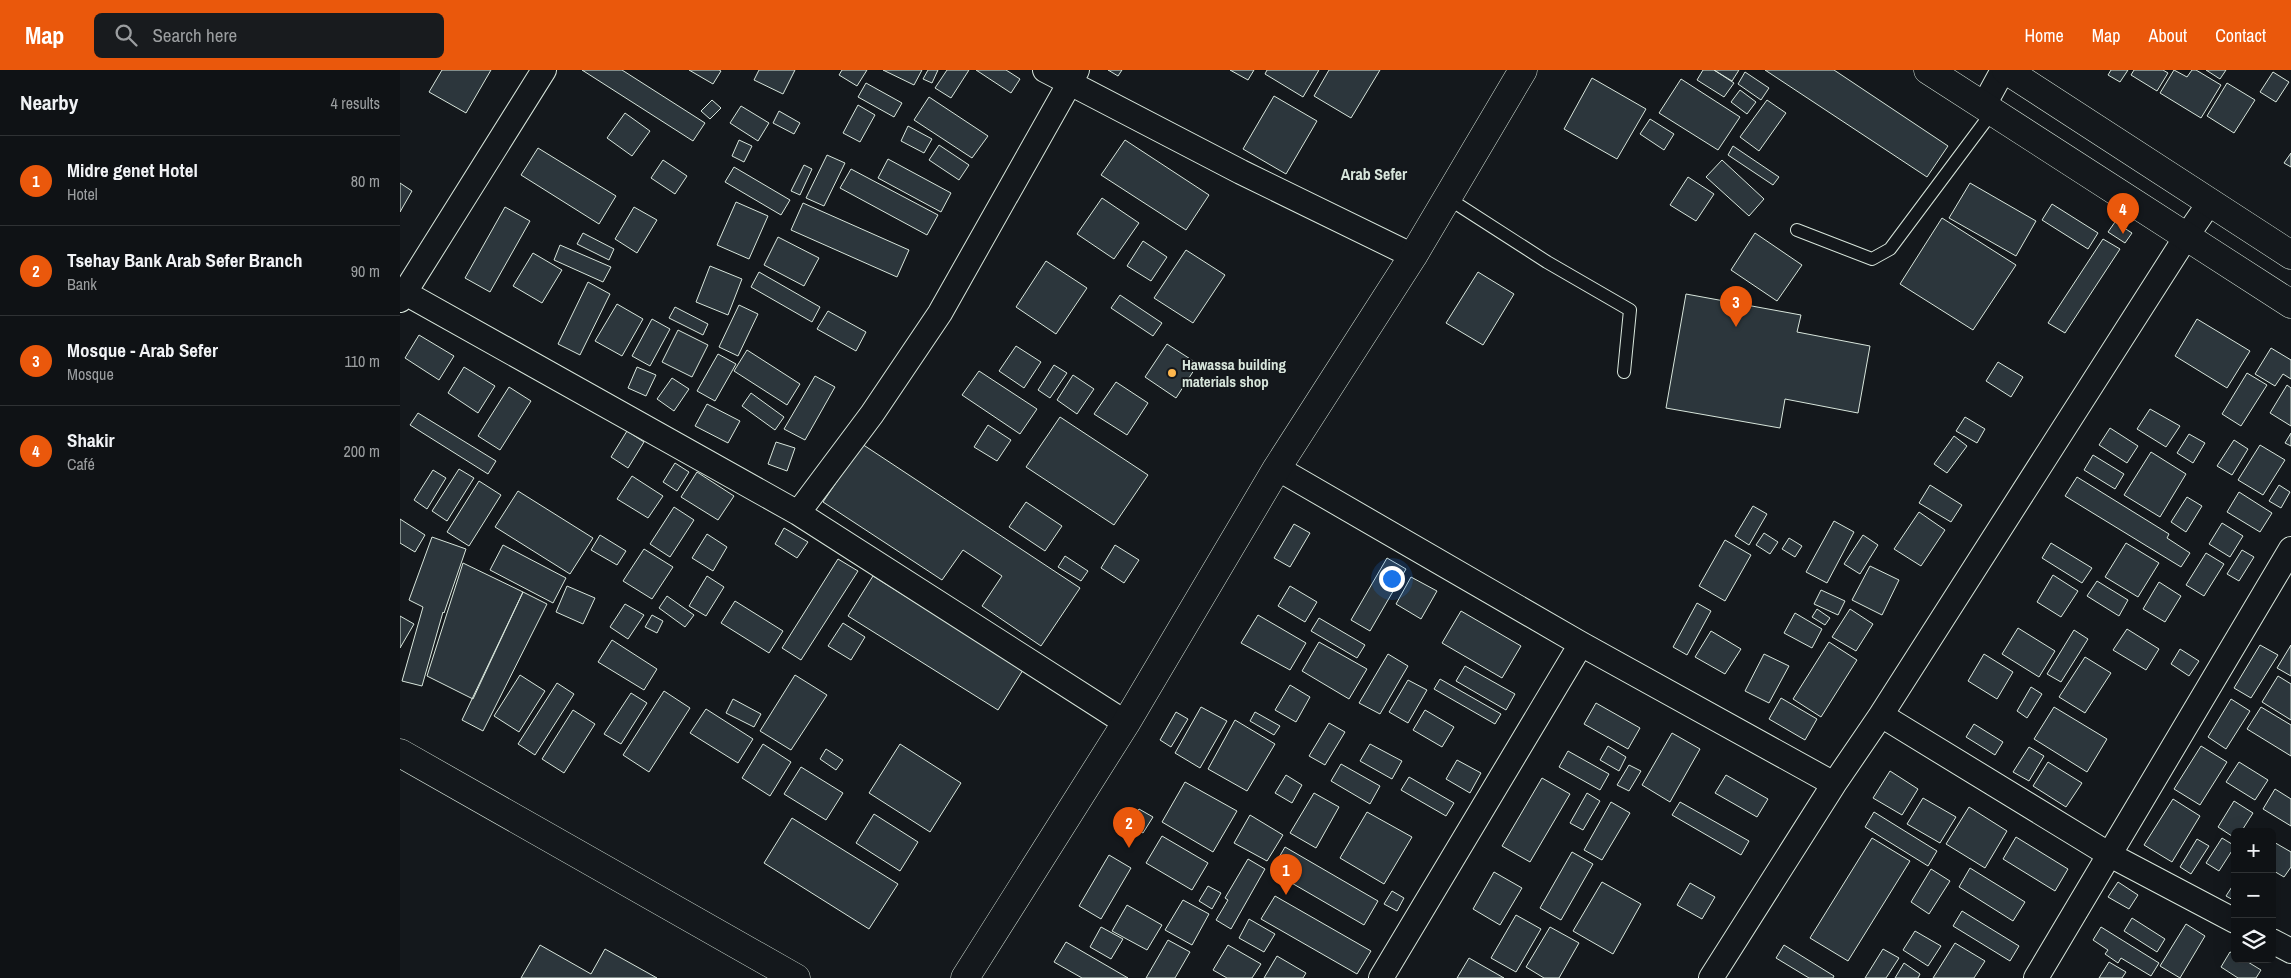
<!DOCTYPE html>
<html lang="en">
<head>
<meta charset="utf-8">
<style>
  body { margin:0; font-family:"Archivo Narrow",sans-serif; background:#181b1e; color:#f1f3f6 }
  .controls { position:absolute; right:15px; bottom:15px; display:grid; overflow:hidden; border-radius:8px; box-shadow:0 5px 20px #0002 }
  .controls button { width:45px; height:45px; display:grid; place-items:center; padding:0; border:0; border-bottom:1px solid #2f3234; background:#0f1215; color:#f1f3f6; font:25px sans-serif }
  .you { position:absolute; left:991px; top:508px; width:18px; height:18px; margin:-12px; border:4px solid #fff; border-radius:50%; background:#1a73e8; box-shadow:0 0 0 8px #1a73e833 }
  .badge { display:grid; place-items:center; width:32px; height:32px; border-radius:50%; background:#ea580c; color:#fff; font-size:16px; font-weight:700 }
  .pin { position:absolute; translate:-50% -41px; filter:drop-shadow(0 1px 2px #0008) }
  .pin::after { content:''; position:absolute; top:26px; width:18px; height:15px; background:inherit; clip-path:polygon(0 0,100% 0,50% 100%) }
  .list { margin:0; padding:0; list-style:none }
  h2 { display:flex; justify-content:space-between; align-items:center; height:65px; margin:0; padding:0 20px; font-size:21px }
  h2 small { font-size:16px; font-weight:400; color:#9b9ea0 }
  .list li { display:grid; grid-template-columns:32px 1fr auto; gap:15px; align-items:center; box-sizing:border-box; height:90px; padding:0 20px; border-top:1px solid #2f3234 }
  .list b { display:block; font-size:19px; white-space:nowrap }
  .list p { margin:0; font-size:16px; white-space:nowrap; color:#9b9ea0 }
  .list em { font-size:16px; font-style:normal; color:#9b9ea0 }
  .icon { flex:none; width:28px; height:28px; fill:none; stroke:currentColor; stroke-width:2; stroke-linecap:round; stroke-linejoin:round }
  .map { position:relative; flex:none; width:1891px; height:908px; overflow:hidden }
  header { display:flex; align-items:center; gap:30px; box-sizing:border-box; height:70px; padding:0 25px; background:#ea580c; color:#fff }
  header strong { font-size:24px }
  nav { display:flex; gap:28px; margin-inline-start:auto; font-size:18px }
  .search { width:350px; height:45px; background:#181b1e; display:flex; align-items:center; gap:12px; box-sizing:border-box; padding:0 18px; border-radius:8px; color:#9b9ea0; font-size:19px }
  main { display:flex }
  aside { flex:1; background:#0f1215 }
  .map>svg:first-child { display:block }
  .building { fill:#2c363c; stroke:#d8e6dc }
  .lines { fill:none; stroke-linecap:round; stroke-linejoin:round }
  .service-casing { stroke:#d8e6dc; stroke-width:14 }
  .minor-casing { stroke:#d8e6dc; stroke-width:26 }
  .tertiary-casing { stroke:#d8e6dc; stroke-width:29 }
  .service { stroke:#14181c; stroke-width:12 }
  .minor { stroke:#14181c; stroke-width:24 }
  .tertiary { stroke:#14181c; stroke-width:28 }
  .poi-dot { fill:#ffb74d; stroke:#14181c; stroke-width:2 }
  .labels { text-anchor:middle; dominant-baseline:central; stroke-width:4; stroke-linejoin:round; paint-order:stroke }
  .poi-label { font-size:15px; font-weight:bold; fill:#d8e6dc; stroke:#14181c; text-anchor:start }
  .neighbourhood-label { font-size:16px; font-weight:bold; fill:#d8e6dc; stroke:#14181c }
</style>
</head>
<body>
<header>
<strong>Map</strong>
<div class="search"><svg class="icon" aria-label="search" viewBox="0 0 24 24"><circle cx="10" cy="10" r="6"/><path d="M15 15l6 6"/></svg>Search here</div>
<nav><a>Home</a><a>Map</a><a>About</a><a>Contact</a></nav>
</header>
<main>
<aside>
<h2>Nearby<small>4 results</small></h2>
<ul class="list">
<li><span class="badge">1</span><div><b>Midre genet Hotel</b><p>Hotel</p></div><em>80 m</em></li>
<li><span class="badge">2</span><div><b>Tsehay Bank Arab Sefer Branch</b><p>Bank</p></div><em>90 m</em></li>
<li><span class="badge">3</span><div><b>Mosque - Arab Sefer</b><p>Mosque</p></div><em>110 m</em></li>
<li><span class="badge">4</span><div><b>Shakir</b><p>Café</p></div><em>200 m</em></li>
</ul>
</aside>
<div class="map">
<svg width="1891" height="908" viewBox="0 0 1891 908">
  <rect width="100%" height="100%" fill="#14181c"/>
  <path class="building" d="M42,0H91L66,43L29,22Z
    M182,0H222L305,53L293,71Z
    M289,0H319L321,1L313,14Z
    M359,0H395L383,24L354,10Z
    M442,0H467L457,16L439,5Z
    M483,0H522L514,15Z
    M528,0H538L532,13L523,9Z
    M547,0H569L551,28L535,18Z
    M576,0H606L620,9L611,23Z
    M708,0H722L718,6Z
    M830,0H854L848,10Z
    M867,0H919L903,27L865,4Z
    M929,0H980L951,48L914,26Z
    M1303,0H1314L1334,13L1324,27L1297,10Z
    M1314,0H1339L1332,11Z
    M1365,0H1434L1548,76L1527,107Z
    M1711,0H1728L1720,12L1708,5Z
    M1734,0H1763L1768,3L1757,21L1731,5Z
    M1774,0L1787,7L1792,0H1796L1821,15L1801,48L1760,23Z
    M1806,0H1826L1820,9Z
    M1345,2L1369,18L1361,30L1338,14Z
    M1873,2L1889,12L1876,32L1860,22Z
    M1192,8L1246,39L1217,89L1164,59Z
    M1281,9L1340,47L1318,80L1259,43Z
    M466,13L502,33L494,47L458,27Z
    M1827,13L1855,30L1834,63L1807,46Z
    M1340,20L1356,32L1347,44L1331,32Z
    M874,26L917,51L886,104L843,79Z
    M529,27L588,66L572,88L514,50Z
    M312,30L321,38L310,49L301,41Z
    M1367,30L1386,43L1359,81L1340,67Z
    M458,35L475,45L460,72L443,63Z
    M341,36L369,53L358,71L330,53Z
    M379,41L400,53L394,64L373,53Z
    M225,43L250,61L232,86L207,68Z
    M1250,49L1274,64L1264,80L1240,64Z
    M508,56L532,69L524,83L501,71Z
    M339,70L352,76L344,92L332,86Z
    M725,70L809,125L786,160L701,105Z
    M539,75L569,95L559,110L529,90Z
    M1333,76L1379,107L1373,115L1328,85Z
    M138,78L216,126L199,154L121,105Z
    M1891,83V97L1884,93Z
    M427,85L445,93L424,136L406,128Z
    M488,89L551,123L541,142L478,108Z
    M263,90L287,106L275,124L251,108Z
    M1322,90L1364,129L1349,146L1306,107Z
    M404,95L412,99L400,125L391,121Z
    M334,97L390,130L381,145L325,112Z
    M451,99L538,145L527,165L440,118Z
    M1288,107L1314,124L1296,151L1270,135Z
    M0,113L12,121L0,142Z
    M1570,113L1636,151L1616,186L1549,148Z
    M702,128L739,153L714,189L677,164Z
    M336,132L368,146L349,189L317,175Z
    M403,133L509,180L497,207L391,160Z
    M1652,134L1698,163L1688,179L1642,150Z
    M105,137L130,151L90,222L65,208Z
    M234,137L257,150L237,183L215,169Z
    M1542,148L1616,195L1573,260L1500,214Z
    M1715,152L1732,163L1725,173L1708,162Z
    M183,163L214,179L209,190L177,174Z
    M1355,163L1402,195L1377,231L1331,200Z
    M378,167L419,188L404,216L364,195Z
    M1703,169L1720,179L1665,263L1648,253Z
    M743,171L767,187L751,211L727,196Z
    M160,175L211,197L203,212L154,190Z
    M786,180L825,205L793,253L754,228Z
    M133,183L162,200L142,233L113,216Z
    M646,191L687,218L656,264L616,237Z
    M310,196L342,209L328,245L296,232Z
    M359,202L420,237L412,252L351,217Z
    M1078,202L1114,224L1083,275L1046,253Z
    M188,212L210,224L180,285L158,274Z
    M1286,224L1401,245L1397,262L1470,276L1458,343L1385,329L1380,358L1266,338Z
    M720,225L762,253L753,266L711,238Z
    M217,234L243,249L222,286L195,271Z
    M339,235L358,244L338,286L319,277Z
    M275,237L308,254L303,265L269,248Z
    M428,241L466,262L456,281L417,259Z
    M252,249L270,259L250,296L232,286Z
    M1797,249L1850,281L1827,318L1775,286Z
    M278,260L308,275L292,307L262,292Z
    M19,265L54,286L39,310L5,288Z
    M767,274L798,294L776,328L745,307Z
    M616,276L641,292L624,318L599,301Z
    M1871,278L1891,290V309L1883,304L1875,316L1855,304Z
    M347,280L400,314L387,335L334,301Z
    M318,284L336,294L315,331L297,321Z
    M1598,292L1623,307L1611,327L1586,311Z
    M654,295L667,303L650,328L638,320Z
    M64,297L95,316L78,343L48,323Z
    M237,297L256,305L246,326L228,318Z
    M579,301L637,339L620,364L562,325Z
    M1847,303L1867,315L1841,356L1822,344Z
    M673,305L694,319L677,344L657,330Z
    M415,306L435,317L405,370L384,359Z
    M272,308L289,319L274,341L257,329Z
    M716,312L748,333L727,365L694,344Z
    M1887,315L1891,318V356L1870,343Z
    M109,317L131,331L100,380L78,366Z
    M351,323L384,347L375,360L342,336Z
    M307,334L340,351L328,373L295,356Z
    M1750,339L1780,356L1766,377L1737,359Z
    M18,343L96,391L88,404L10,355Z
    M660,347L748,405L714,455L626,397Z
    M1565,347L1585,359L1577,373L1556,361Z
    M588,355L611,370L597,391L574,377Z
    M1710,358L1738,376L1727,393L1699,375Z
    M227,361L244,372L228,398L211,387Z
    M1891,363V376L1885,373Z
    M1789,364L1805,373L1793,393L1777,383Z
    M1554,366L1567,376L1547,403L1534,394Z
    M1834,370L1848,379L1832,405L1817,396Z
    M376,372L395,378L387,401L368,394Z
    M462,374L680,518L641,576L582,536L602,506L563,480L542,510L423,432Z
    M1860,375L1885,390L1863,425L1838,410Z
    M1751,382L1786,404L1760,447L1724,425Z
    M1693,385L1724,404L1715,419L1684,400Z
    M275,393L289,402L277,421L263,412Z
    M59,399L74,408L47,451L32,441Z
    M33,400L46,408L27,439L14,430Z
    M297,402L334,426L318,450L281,427Z
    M232,406L263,426L248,448L217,429Z
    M1677,407L1769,464L1767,468L1790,483L1781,497L1665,426Z
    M79,411L101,425L69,476L47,462Z
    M1530,415L1562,435L1551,452L1519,433Z
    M1879,415L1890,422L1881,438L1869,431Z
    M118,421L193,468L170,504L95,457Z
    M1839,422L1872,443L1860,462L1827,442Z
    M1787,427L1802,436L1786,462L1771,452Z
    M626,432L662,456L645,481L609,457Z
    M1353,436L1367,444L1349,475L1335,466Z
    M274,437L294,450L270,487L250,474Z
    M1519,442L1545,460L1521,496L1494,479Z
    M0,449L25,465L15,482L0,473Z
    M1434,451L1454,462L1427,513L1406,502Z
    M1822,453L1843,466L1830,487L1809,474Z
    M894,454L910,463L890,497L874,488Z
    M384,458L408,472L397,488L375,474Z
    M1364,463L1378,472L1370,484L1356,475Z
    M307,464L327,477L313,501L292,488Z
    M200,465L226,481L217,495L191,480Z
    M1463,465L1478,475L1460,504L1444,494Z
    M32,467L66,479L44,543L43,542L22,616L2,611L23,537L9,530Z
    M1389,468L1402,476L1395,487L1382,479Z
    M1325,470L1351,485L1325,531L1299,516Z
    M1651,473L1692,498L1682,513L1642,488Z
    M1726,473L1759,493L1738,527L1705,507Z
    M103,475L166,508L153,533L90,500Z
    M715,475L739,490L724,513L701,498Z
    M244,479L273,497L252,529L223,511Z
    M1842,480L1854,487L1839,511L1827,504Z
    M1806,483L1824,494L1804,526L1786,515Z
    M665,486L688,501L681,511L658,497Z
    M987,488L1006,499L970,561L951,550Z
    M438,489L458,501L401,590L382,578Z
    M63,493L123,522L73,629L27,606Z
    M1470,496L1499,510L1482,545L1452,530Z
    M1653,505L1678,521L1661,547L1637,532Z
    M307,506L324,517L306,546L289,536Z
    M473,506L623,600L598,640L448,546Z
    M1011,507L1037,521L1021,549L996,534Z
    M1697,511L1728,530L1719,546L1687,526Z
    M1759,512L1781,526L1765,552L1743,539Z
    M167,516L195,528L183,554L156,542Z
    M890,516L917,532L905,552L878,536Z
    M1421,520L1445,531L1438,545L1414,534Z
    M123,522L147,534L83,661L62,650Z
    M267,526L294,545L285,557L259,538Z
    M335,531L383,561L369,583L321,553Z
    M1297,533L1311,541L1287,585L1273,577Z
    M225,534L244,545L228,569L210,557Z
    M1417,539L1430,548L1425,555L1412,547Z
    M1450,539L1473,554L1456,581L1432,567Z
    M1061,541L1121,576L1102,608L1042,573Z
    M1395,543L1422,559L1412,578L1384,563Z
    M252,545L263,551L257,563L245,557Z
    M858,545L906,573L890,600L841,573Z
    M0,546L14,554L0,578Z
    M919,548L965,575L957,588L911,561Z
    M443,553L465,567L451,590L428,576Z
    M1618,558L1655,581L1639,607L1602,584Z
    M1727,559L1759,579L1746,600L1713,580Z
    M1674,560L1688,569L1661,612L1647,604Z
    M1311,561L1341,579L1325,604L1295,587Z
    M212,570L257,599L244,620L198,592Z
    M919,572L967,599L949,629L902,601Z
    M1429,572L1457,590L1421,647L1393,629Z
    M1860,575L1878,585L1851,628L1834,618Z
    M1891,575V606L1877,598Z
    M1780,579L1799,591L1789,606L1771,594Z
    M988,584L1008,596L980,644L959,633Z
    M1364,584L1389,596L1369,633L1345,621Z
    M1584,584L1613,602L1597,629L1568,611Z
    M1685,587L1711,603L1685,643L1659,627Z
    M1065,596L1115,624L1106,640L1056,611Z
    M120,605L145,621L119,662L94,646Z
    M395,605L427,625L391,680L360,661Z
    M1878,606L1891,614V650L1862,632Z
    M1040,609L1101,644L1095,654L1034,619Z
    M1008,610L1027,620L1008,653L989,642Z
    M157,613L174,624L135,685L118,674Z
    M890,615L910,627L896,652L875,640Z
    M1631,617L1642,624L1627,648L1617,641Z
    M264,621L290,638L249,702L223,685Z
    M231,623L247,633L221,674L204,664Z
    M1381,628L1417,649L1405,670L1369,649Z
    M333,629L361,644L354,657L326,643Z
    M1831,629L1850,641L1826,679L1808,667Z
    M1196,633L1240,658L1228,679L1184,654Z
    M801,637L827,651L800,698L775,683Z
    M1654,637L1707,669L1687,702L1634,669Z
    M1861,637L1891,655V686L1847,659Z
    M306,639L353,669L338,693L290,663Z
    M173,640L195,654L164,703L142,689Z
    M1025,640L1054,657L1042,677L1013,660Z
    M776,642L788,649L771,677L760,670Z
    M855,642L880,656L874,665L850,651Z
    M835,650L875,674L847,721L808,699Z
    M929,653L945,662L925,695L909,686Z
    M1574,654L1603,672L1595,685L1566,667Z
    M1272,663L1300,679L1270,732L1242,715Z
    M363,674L391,692L370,726L342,708Z
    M500,674L561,713L530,762L469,723Z
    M970,674L1002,691L992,709L960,691Z
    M1208,676L1226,687L1219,701L1200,690Z
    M1801,676L1827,692L1800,735L1774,719Z
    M1629,677L1644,686L1629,711L1613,702Z
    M426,679L443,690L436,700L420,689Z
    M1168,681L1209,704L1200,720L1159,697Z
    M1057,690L1081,703L1070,723L1046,709Z
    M1648,692L1682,713L1666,737L1633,716Z
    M1839,692L1868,710L1855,730L1826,712Z
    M941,694L980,716L970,734L931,711Z
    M1229,695L1241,701L1229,721L1217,715Z
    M401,697L443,723L426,750L384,724Z
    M1490,701L1518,719L1502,745L1473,728Z
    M886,705L902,715L892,733L875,723Z
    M1326,705L1368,729L1357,747L1315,723Z
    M1009,707L1054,733L1046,746L1001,720Z
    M1142,708L1170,724L1130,792L1102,776Z
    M785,712L837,741L813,782L762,752Z
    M1875,719L1891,729V756L1863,739Z
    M914,723L939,737L916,778L890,763Z
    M1187,723L1200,731L1183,760L1170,753Z
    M1523,728L1556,747L1540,773L1507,754Z
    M1773,729L1800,746L1772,792L1744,775Z
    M1834,731L1853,743L1841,762H1835V768L1818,757Z
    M1211,732L1230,743L1202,790L1184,780Z
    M1280,732L1349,771L1341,785L1272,745Z
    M1569,737L1607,761L1585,798L1546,774Z
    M739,739L753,747L743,763L729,755Z
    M967,742L1012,767L984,814L940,788Z
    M1474,742L1537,781L1528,796L1465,757Z
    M474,744L518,772L500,801L456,773Z
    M850,745L883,765L867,791L834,773Z
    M392,748L498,814L469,859L364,793Z
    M762,766L808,793L792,820L746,793Z
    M1616,767L1668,799L1655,821L1603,789Z
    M1472,768L1510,791L1448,891L1410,868Z
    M1822,768L1835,776L1819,801L1806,793Z
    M1797,769L1809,776L1791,804L1780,797Z
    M1872,771L1891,782V797L1884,807L1872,800Z
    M885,777L978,831L964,855L871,801Z
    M1172,782L1193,794L1161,850L1140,838Z
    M709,785L731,798L701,849L679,836Z
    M848,789L865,799L831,859L816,850L828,830L825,828Z
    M1570,798L1625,832L1613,851L1559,817Z
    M1531,799L1550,811L1529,844L1511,832Z
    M1094,802L1122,818L1100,855L1073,839Z
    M1202,812L1241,834L1213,884L1173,861Z
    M1718,812L1738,825L1729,839L1708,827Z
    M1835,812V831L1826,826Z
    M1290,813L1315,827L1302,849L1277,835Z
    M808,816L821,823L812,839L799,831Z
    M992,821L1004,828L997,841L984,834Z
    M875,826L971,881L957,904L861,849Z
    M783,830L809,844L792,875L765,860Z
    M727,835L762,855L747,880L712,861Z
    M1562,841L1619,876L1610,891L1553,856Z
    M1116,845L1141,859L1116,902L1091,888Z
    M1732,848L1765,869L1757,882L1724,861Z
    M849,849L875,864L864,882L839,868Z
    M1786,854L1805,866L1780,908L1760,896Z
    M701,857L723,869L711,889L690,877Z
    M1150,857L1179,873L1159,908H1144L1126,897Z
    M1701,857L1759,893L1751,906L1721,888L1718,893L1705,884L1708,880L1693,870Z
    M1515,861L1541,876L1528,896L1503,880Z
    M768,870L790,882L775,908H746Z
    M666,872L728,908H682L654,892Z
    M1555,873L1585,891L1574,908H1533Z
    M140,875L191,904L205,879L257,908H121Z
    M828,875L861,894L852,908H827L813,900Z
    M1384,875L1434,906L1433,908H1409L1376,888Z
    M1483,879L1499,888L1486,908H1465Z
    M1830,882L1835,884V889H1843L1861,900L1856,908H1838L1821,897Z
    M877,886L906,903L903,908H864Z
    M1069,888L1104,908H1057Z
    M1709,892L1726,902L1722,908H1699Z
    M1504,893L1520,904L1518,908H1495Z"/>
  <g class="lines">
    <defs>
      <path id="service" d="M1046,127L1147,192L1230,240L1224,302
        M1397,160L1472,189L1490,179L1593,41"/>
      <path id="minor" d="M645,0L841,102L1013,186
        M1584,35L1603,0
        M0,220L398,443L726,653
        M0,230L144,0
        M877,398L1181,574L1434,714
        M398,443L472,344L540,243L677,0
        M1481,645L1710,785L1835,851
        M1872,871L1891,881
        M981,908L1181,574
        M1311,908L1434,714L1481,645L1786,167L1810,132
        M1636,908L1891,479"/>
      <path id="tertiary" d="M1528,0L1891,234
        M1606,0L1891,185
        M0,683L396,908
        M565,908L726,653L877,398L1013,186L1123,0"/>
    </defs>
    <use href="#service" class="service-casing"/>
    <use href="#minor" class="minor-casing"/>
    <use href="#tertiary" class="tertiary-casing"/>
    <use href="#service" class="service"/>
    <use href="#minor" class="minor"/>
    <use href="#tertiary" class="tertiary"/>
  </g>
  <circle class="poi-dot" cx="772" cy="303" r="5"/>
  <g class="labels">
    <g class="poi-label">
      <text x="782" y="294">Hawassa building<tspan x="782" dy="17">materials shop</tspan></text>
    </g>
    <g class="neighbourhood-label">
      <text x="974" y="104">Arab Sefer</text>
    </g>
  </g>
</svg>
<div class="controls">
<button>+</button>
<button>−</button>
<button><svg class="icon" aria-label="layers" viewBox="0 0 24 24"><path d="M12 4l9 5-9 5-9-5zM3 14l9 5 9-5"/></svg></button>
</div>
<div class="you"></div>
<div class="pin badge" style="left:886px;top:825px">1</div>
<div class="pin badge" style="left:729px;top:778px">2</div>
<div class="pin badge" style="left:1336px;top:257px">3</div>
<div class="pin badge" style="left:1723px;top:164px">4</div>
</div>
</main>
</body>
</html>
